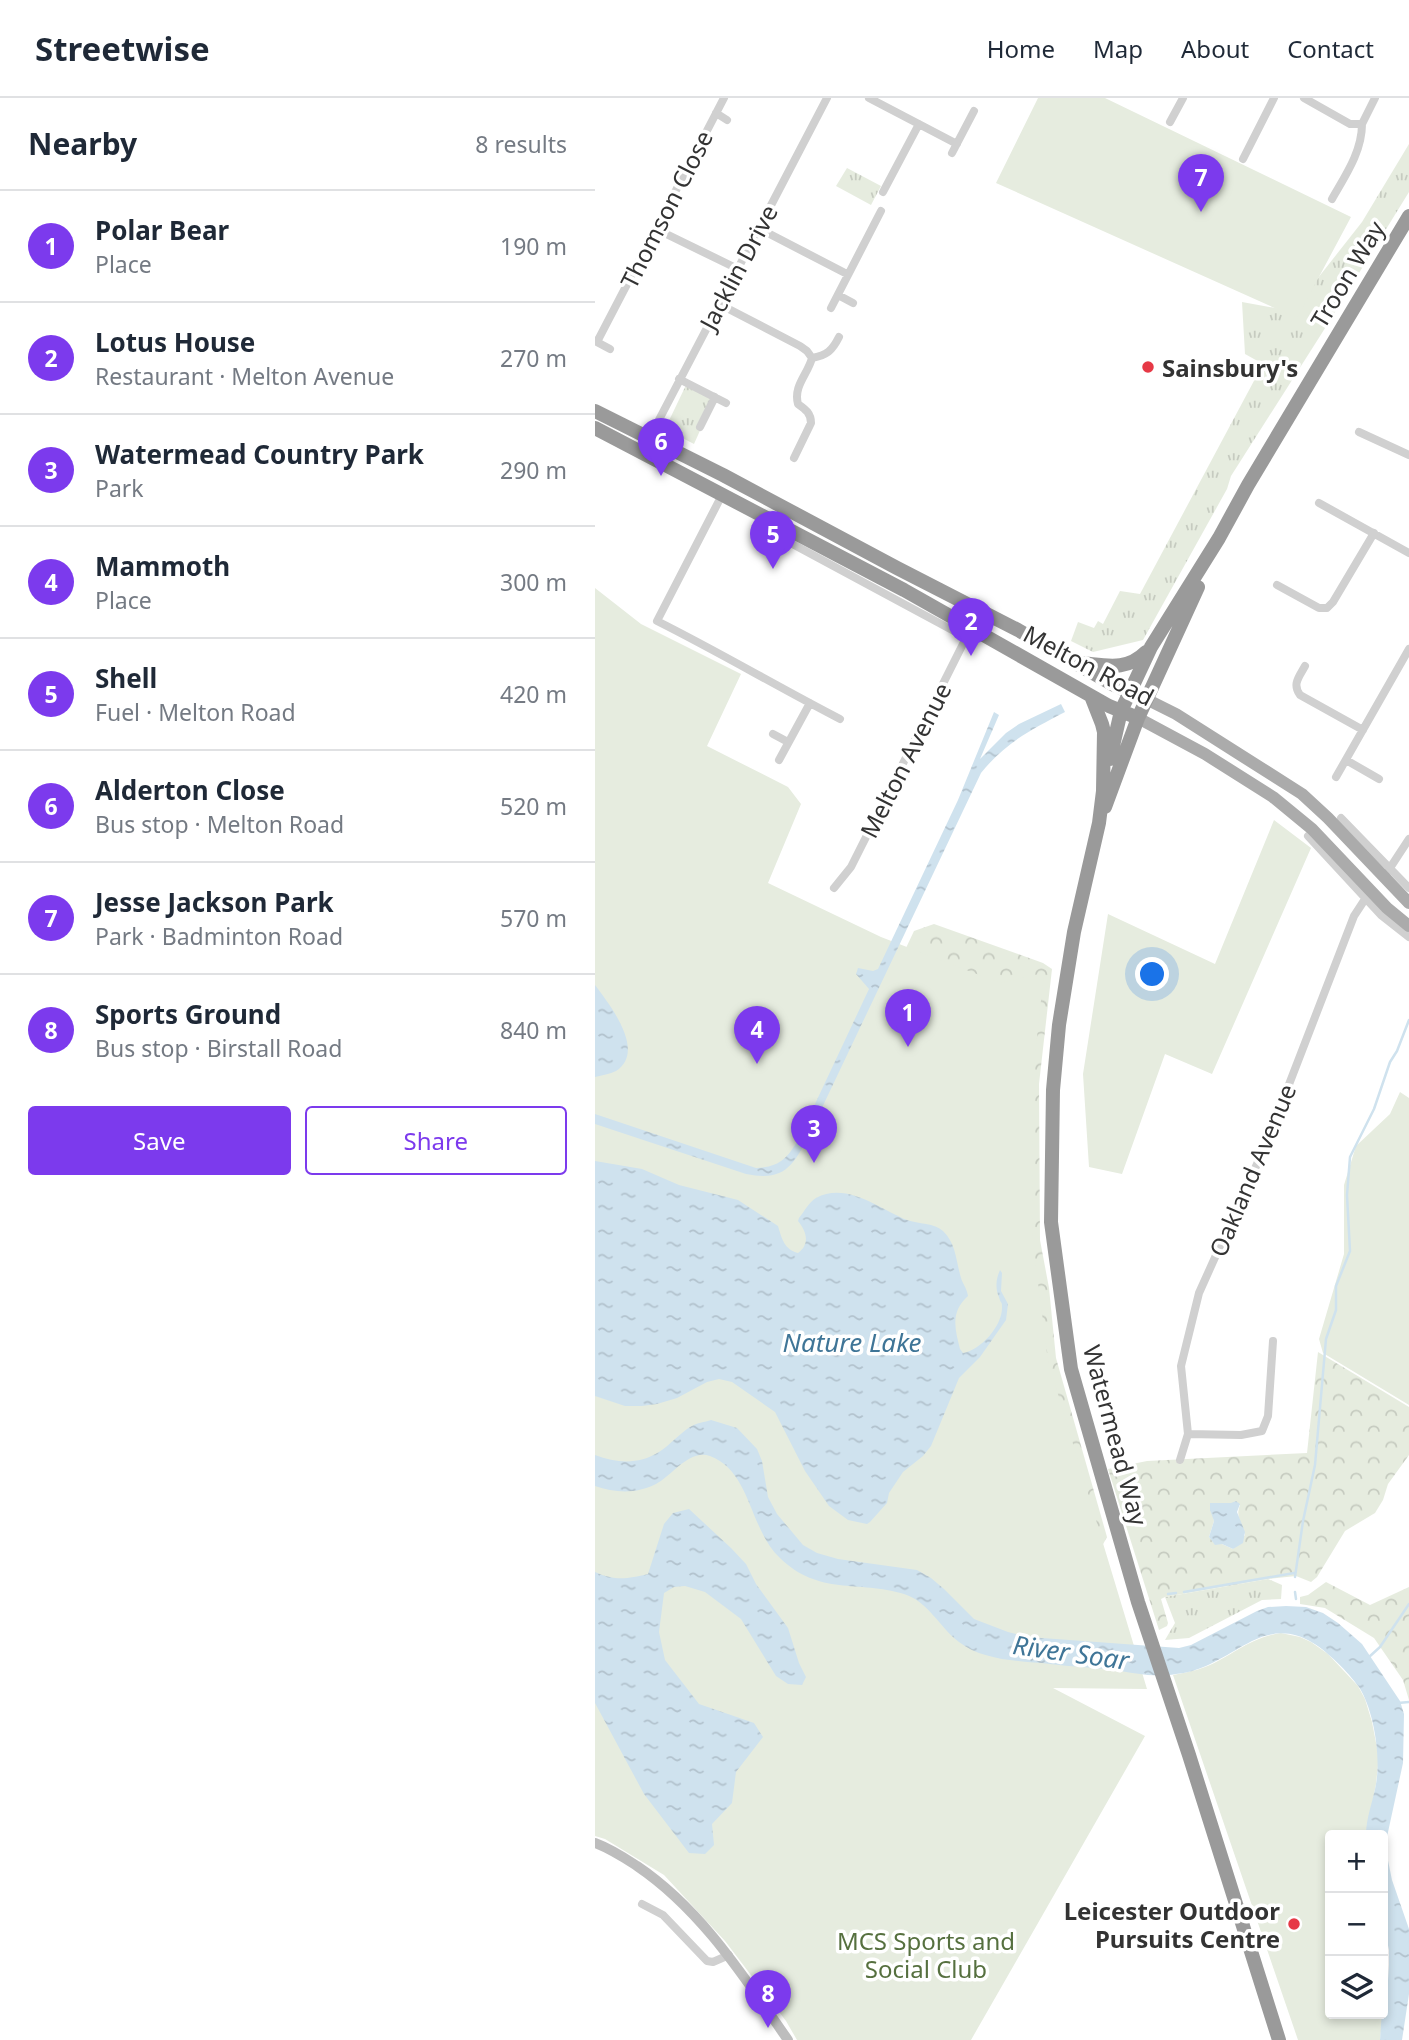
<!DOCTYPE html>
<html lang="en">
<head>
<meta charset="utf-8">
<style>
  body { margin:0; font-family:"Noto Sans",sans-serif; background:#f6f6f7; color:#1f2937 }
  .controls { position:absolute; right:21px; bottom:21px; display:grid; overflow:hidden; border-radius:7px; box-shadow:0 4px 10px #0003 }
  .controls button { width:63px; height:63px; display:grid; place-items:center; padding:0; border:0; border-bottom:2px solid #e0e1e3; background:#fff; color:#1f2937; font:35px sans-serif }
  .you { position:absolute; left:558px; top:877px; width:24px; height:24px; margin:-18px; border:5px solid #fff; border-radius:50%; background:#1a73e8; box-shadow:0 0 0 10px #1a73e833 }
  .badge { display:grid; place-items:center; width:46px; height:46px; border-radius:50%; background:#7c3aed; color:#fff; font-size:23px; font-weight:700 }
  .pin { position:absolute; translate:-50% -58px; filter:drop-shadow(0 2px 4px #0008) }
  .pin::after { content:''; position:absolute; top:37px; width:24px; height:21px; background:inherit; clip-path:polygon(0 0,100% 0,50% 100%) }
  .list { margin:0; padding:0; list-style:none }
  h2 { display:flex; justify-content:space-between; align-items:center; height:91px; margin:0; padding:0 28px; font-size:30px }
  h2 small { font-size:23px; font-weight:400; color:#747a83 }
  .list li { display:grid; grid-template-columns:46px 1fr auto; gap:21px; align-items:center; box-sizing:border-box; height:112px; padding:0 28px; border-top:2px solid #e0e1e3 }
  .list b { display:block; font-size:26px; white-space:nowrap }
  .list p { margin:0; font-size:23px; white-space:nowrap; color:#747a83 }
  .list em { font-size:23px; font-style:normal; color:#747a83 }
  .actions { display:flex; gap:14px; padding:21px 28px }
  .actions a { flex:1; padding:16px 0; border:2px solid #7c3aed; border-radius:7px; text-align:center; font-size:24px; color:#7c3aed }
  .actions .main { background:#7c3aed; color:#fff }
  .icon { flex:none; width:38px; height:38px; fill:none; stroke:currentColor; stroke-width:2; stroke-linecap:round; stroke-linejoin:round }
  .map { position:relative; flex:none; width:814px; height:1942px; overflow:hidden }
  header { display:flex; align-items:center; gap:42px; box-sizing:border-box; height:98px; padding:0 35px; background:#fff; border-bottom:2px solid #e0e1e3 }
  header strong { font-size:33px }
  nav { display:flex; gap:38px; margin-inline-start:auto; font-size:24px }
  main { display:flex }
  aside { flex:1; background:#fff }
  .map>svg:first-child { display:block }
  .grass { fill:url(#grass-tufts) }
  .forest { fill:url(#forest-crowns); fill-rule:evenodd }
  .green { fill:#e6ecdf }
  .water { fill:url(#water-ripples) }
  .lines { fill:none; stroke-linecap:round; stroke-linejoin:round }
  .stream { stroke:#cfe2ee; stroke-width:2.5 }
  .street { stroke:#d0d0d0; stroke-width:8 }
  .secondary { stroke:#bdbdbd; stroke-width:10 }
  .primary { stroke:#ababab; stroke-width:12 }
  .highway { stroke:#9a9a9a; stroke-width:14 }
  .poi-dot { fill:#e63946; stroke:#fff; stroke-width:2.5 }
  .labels { text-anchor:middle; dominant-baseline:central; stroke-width:7; stroke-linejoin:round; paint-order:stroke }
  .street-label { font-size:24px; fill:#333; stroke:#fff }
  .poi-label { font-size:24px; font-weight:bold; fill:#333; stroke:#fff; text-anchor:start }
  .park-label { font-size:24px; fill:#56703f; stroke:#fff }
  .water-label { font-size:26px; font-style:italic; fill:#3f7597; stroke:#fff }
</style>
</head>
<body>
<header>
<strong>Streetwise</strong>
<nav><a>Home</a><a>Map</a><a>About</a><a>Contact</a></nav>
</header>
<main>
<aside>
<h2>Nearby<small>8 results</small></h2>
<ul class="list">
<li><span class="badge">1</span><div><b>Polar Bear</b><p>Place</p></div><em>190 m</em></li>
<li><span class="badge">2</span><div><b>Lotus House</b><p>Restaurant · Melton Avenue</p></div><em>270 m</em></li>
<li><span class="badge">3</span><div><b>Watermead Country Park</b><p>Park</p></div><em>290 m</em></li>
<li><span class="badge">4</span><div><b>Mammoth</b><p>Place</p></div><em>300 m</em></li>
<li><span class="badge">5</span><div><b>Shell</b><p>Fuel · Melton Road</p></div><em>420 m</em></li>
<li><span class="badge">6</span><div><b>Alderton Close</b><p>Bus stop · Melton Road</p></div><em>520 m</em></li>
<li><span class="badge">7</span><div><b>Jesse Jackson Park</b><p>Park · Badminton Road</p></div><em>570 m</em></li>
<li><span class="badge">8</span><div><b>Sports Ground</b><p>Bus stop · Birstall Road</p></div><em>840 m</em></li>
</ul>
<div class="actions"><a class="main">Save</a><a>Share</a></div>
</aside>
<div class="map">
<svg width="814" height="1942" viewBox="0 0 814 1942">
  <defs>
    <pattern id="grass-tufts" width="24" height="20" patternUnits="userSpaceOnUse" patternTransform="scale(1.75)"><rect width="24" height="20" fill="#e6ecdf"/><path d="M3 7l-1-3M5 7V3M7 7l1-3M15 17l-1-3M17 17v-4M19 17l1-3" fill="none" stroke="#c6cbc0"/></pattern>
    <pattern id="forest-crowns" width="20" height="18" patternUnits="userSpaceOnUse" patternTransform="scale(1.75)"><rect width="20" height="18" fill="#e6ecdf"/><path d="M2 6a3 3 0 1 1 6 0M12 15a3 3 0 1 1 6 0" fill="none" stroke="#c6cbc0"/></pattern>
    <pattern id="water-ripples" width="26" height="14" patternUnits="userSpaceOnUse" patternTransform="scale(1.75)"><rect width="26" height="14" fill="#cfe2ee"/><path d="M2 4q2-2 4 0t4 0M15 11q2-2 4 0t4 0" fill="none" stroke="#b2c2cd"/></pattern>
  </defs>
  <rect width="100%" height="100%" fill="#fff"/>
  <path class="grass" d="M814,46V94L727,235L636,378L632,391L548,542L498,554L476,543L483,524L499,530L503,523L508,526L525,493L545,496L668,266L650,256L647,204L697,213L767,124Z
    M252,70L286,88L276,107L241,88Z
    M92,285L120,299L99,346L70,331Z
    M673,1481L687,1487L686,1501L667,1502L594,1540L570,1542L580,1525L570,1499Z"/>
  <path class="forest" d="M339,826L448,865L457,871L444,986L445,1142L454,1190L461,1260L512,1439L506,1450L219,1045L319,833Z
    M723,1254L814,1309V1357L793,1386L788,1402L780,1415L750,1433L722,1479L716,1484L701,1478L673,1481L570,1499L566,1501L573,1525L572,1528L564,1532L513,1371L552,1363L712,1355ZM615,1405L645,1407C640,1419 647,1425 650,1437L638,1451L627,1446H620L614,1439L619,1423Z
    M731,1484L775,1507L814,1489V1602L808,1582L779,1540L730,1510L705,1506V1499L713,1497Z"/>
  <path class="green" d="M443,0H510L756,119L702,220L401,85Z
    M0,490L46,526L146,576L112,648L193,689L206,706L173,785L286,839L405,885L449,875L437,985L438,1145L453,1263L552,1591L458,1590L550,1638L376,1942H202L191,1923L130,1843L69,1777L10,1741L0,1738Z
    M679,722L716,750L617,976L570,956L527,1076L494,1069L488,976L513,816L620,866Z
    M805,994L814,1000V1307L728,1255L724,1241L749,1156V1087L761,1048L795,1016Z
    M686,1535L705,1539L716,1544L733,1556L763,1588L770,1601L777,1624L783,1655V1667L781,1686L771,1737H735V1916H788L785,1942H703L578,1577C588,1575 600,1573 610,1569C637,1558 655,1539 686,1535Z"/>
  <path class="water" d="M466,606L470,614C436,632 411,644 386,675L215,1035C199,1067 190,1084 151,1076L0,1026V1016L161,1070C185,1069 193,1060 204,1040L274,891L261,876L263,870L278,873L283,871L363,702L399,614L404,617L385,661L411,635L424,626Z
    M0,887C14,906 52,953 21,973C15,976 7,977 0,979Z
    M0,1063L47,1071L84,1087L143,1102L183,1128C187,1141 189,1151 203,1155C215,1146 212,1134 203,1123L204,1120C209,1114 214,1104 221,1100C252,1083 286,1112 312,1122C323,1126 340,1125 348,1133C362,1146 361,1166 367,1183C370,1189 372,1192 373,1198C355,1214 360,1231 365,1251L368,1255C386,1252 407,1228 407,1210C407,1202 406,1207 404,1199C400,1190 401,1181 405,1172L407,1175L406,1193L413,1206L411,1222L385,1259L364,1280L336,1348L328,1358L308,1374L294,1395L292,1405L275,1424L272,1426L253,1422L234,1408L210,1373L180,1314L137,1284L124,1281L112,1284L82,1300L62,1306L47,1308H30L0,1298Z
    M116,1322L142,1330L162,1351L167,1363L173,1399L182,1416L208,1447L222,1455L243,1461L322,1472L336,1480L349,1491L379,1521L413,1534L433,1539L584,1550L596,1547L662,1513L673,1509L691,1508L711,1509L728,1515L743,1525L767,1546L805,1603L809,1616L808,1665L790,1748L797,1782L814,1831V1896L807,1942H785L788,1897L793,1882L794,1867V1852L788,1825V1737H771C771,1720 778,1703 781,1686C786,1658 779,1613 764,1589C753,1574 733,1554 718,1545C675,1519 648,1552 611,1568C602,1572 591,1575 581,1576C559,1580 540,1575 518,1572C497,1569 476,1569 455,1566C426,1563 388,1563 364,1544C344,1529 334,1504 309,1496C263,1482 224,1498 185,1460C154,1431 156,1373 115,1358C94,1351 78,1377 61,1386C42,1396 20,1395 0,1388V1357C22,1365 43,1367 64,1354C75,1347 84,1336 95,1329C101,1325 110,1324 116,1322Z
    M641,1403L645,1406L642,1414L650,1434L648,1445L638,1451L627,1446L620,1447L614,1439L619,1423L615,1412V1405H636Z
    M94,1411L136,1450L151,1466L161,1486L193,1530L204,1565L211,1579L207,1587L193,1586L181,1578L146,1521L110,1494L90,1488L79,1489L69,1495L64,1534L70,1562L104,1606L159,1625L168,1639L141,1674L137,1705L117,1726L119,1747L110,1756L94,1755L49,1696L0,1605V1474C20,1483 32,1481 53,1476L69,1426L78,1415Z"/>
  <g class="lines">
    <path class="stream" d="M700,1479L708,1423L720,1367L731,1241L741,1212V1188L755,1153L752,1097L755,1059L779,1011L795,964L802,953L814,922
      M589,1494L699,1475
      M700,1494L701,1501
      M573,1496L581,1495
      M774,1559L785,1549L814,1506
      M803,1605L814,1604"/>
    <path class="street" d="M274,0L362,46
      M709,0L755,26H767L780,0
      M121,15L132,22
      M575,24L588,0
      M357,55L379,13
      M648,61L679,0
      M288,94L324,26
      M737,101C750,78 767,54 767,26
      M163,130L252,176
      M61,131L143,171
      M243,197L258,205
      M124,206L205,248L212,253L217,260
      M236,210L286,113
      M0,243L15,251
      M2,244L129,0
      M84,281L131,305
      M105,329L120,299
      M764,334L814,357
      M55,339L232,0
      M199,360L216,325C216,315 210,311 203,306C198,288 213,276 217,260C232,257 237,253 244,239
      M127,397L62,523C124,554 183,589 245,621
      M724,405L814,455
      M182,426L177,435L359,533
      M682,487L724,510H732L738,504L779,435
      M710,568C704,579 697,586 705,597L768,632
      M178,636L193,644
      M184,662L215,605
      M751,662L784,681
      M741,679L814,551
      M746,720L814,790
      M713,738L786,817L814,839
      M793,773L814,741
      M239,790L256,769L376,530
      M593,1336L646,1337L667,1333L673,1318L678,1243
      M585,1362L593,1336L586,1268L604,1195L671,1046L759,818L776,792
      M47,1806L68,1817L112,1863L118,1864L134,1857"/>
    <path class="secondary" d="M0,1745C16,1751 28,1759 42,1768C107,1812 149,1879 193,1942"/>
    <path class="primary" d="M551,601L581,616L707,696L733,720L814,805
      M543,620L610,656L678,699L717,731L792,810L814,828"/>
    <path class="highway" d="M0,313L128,377L302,470L423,532L517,586L551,601
      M0,330L309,492L514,608L543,620
      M485,565C510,567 531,574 551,554
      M496,598L507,626L509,634L508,693L504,725L479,834L464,927L458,992L456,1124L476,1271L543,1504L594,1657L684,1942
      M515,661L526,613L556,549L624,440L653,387L814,118
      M510,709L543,620L603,489"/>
  </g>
  <g class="poi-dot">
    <circle cx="553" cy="269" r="7"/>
    <circle cx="699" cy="1826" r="7"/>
  </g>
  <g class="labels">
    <g class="street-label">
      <text transform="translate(71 111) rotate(-63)">Thomson Close</text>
      <text transform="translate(143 169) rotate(-62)">Jacklin Drive</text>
      <text transform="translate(752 176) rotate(-59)">Troon Way</text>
      <text transform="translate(494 567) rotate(28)">Melton Road</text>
      <text transform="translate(310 662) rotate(-63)">Melton Avenue</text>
      <text transform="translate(657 1072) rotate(-67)">Oakland Avenue</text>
      <text transform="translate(521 1337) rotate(75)">Watermead Way</text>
    </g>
    <g class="poi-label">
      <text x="567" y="269">Sainsbury's</text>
      <text x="685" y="1812" text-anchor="end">Leicester Outdoor<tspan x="685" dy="28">Pursuits Centre</tspan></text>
    </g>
    <g class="park-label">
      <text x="331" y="1842">MCS Sports and<tspan x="331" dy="28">Social Club</tspan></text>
    </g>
    <g class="water-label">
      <text x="257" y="1244">Nature Lake</text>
      <text transform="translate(476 1554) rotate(8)">River Soar</text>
    </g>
  </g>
</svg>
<div class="controls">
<button>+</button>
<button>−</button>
<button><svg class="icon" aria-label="layers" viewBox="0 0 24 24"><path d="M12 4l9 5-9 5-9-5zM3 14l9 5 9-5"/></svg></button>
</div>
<div class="you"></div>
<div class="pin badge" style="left:313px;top:949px">1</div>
<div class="pin badge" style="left:376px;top:558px">2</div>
<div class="pin badge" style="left:219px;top:1065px">3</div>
<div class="pin badge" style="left:162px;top:966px">4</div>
<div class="pin badge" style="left:178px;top:471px">5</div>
<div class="pin badge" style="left:66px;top:378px">6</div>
<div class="pin badge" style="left:606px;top:114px">7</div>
<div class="pin badge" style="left:173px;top:1930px">8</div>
</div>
</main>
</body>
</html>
